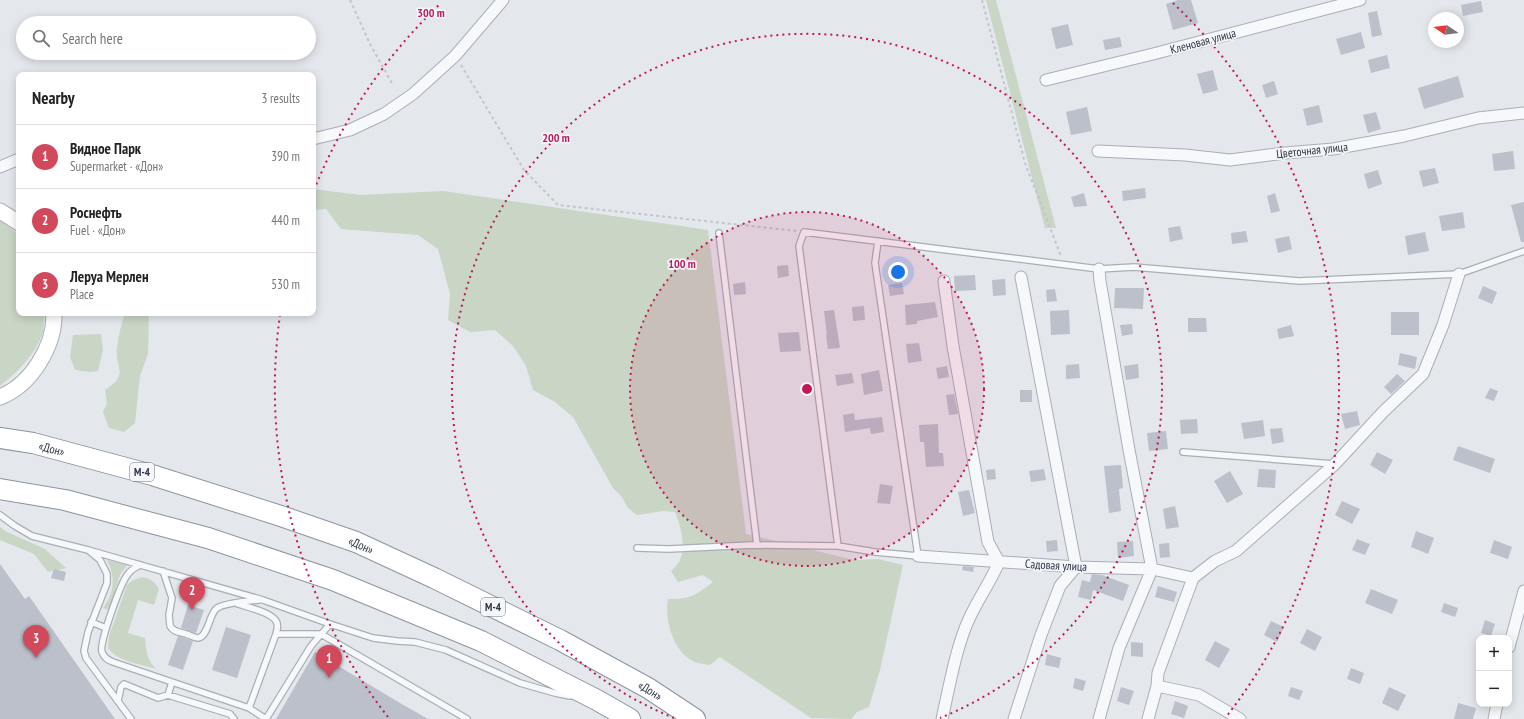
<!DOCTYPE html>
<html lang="en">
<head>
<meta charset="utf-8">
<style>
  body { margin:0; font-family:"PT Sans Narrow",sans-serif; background:#f6f6f6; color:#222 }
  .controls { position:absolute; right:12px; bottom:12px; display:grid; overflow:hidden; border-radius:8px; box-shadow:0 2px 10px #0003 }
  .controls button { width:36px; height:36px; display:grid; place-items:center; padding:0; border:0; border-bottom:1px solid #e0e0e0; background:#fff; color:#222; font:20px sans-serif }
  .compass { position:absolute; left:1428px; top:12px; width:36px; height:36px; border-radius:50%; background:#fff; box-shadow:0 2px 10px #0003; rotate:283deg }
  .you { position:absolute; left:898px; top:272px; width:14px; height:14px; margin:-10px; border:3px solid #fff; border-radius:50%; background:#1a73e8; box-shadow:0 0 0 6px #1a73e833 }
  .badge { display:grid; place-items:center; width:26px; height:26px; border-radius:50%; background:#d1495b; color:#fff; font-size:13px; font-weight:700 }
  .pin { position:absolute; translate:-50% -33px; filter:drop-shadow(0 1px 2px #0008) }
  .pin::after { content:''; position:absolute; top:21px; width:14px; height:12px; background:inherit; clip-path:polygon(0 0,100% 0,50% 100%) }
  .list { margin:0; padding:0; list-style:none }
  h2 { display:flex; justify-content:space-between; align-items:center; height:52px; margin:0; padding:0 16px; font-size:17px }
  h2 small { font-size:13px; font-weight:400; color:#767676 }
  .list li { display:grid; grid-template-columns:26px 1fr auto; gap:12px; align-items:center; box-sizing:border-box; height:64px; padding:0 16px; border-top:1px solid #e0e0e0 }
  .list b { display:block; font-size:15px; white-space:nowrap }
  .list p { margin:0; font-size:13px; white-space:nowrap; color:#767676 }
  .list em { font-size:13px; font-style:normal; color:#767676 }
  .icon { flex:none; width:22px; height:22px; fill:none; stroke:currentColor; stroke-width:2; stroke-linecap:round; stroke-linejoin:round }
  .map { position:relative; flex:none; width:1524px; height:719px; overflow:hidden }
  .search { position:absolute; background:#fff; box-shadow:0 2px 10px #0003; left:16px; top:16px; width:300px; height:44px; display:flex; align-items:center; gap:10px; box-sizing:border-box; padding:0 14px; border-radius:22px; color:#767676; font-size:15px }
  .panel { position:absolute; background:#fff; box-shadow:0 2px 10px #0003; left:16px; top:72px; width:300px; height:244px; border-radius:8px }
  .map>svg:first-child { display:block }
  .green { fill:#c9d6c5 }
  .building { fill:#bbc0ca }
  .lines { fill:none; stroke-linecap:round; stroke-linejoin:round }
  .service-casing { stroke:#a9aeb7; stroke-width:8 }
  .minor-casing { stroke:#a9aeb7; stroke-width:13 }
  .secondary-casing { stroke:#a9aeb7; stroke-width:17 }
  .motorway-casing { stroke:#8b94a3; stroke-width:22 }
  .path { stroke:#c2c5cb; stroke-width:2; stroke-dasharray:3 3; stroke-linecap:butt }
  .service { stroke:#f7f8fa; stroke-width:5.5 }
  .minor { stroke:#f7f8fa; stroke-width:11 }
  .secondary { stroke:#fff; stroke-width:15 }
  .motorway { stroke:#fff; stroke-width:20 }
  .ring { fill:none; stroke:#c2185b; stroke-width:2; stroke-dasharray:2 4 }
  .labels { text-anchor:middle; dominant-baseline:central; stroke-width:3.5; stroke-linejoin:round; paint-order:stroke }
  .shield { fill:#f4f6f9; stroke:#676e7b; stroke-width:1 }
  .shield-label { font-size:11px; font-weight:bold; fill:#2b3445 }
  .street-label { font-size:12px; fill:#2b3445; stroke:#f4f6f9 }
  .centre { fill:#c2185b; stroke:#f4f6f9; stroke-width:2 }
  .ring-label { font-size:12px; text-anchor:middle; font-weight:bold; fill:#c2185b; stroke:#f4f6f9; stroke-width:3.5; stroke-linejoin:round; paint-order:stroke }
</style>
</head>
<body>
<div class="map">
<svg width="1524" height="719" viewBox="0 0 1524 719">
  <rect width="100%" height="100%" fill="#e4e7ec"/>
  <path class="green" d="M986,0H996L1056,228H1045Z
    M313,189L360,195L443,191L708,230L746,534L854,560L878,559L903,565L880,670L869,707L857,712L851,719L811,718L720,657L710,665C706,664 702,664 698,663C674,656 664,621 668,599C692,599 694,596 713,582L703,575L678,582L671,571C674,568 677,565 679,562C687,547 681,527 675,512L663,511L637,515L627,507L622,497L613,488L573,417L555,402L533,390L526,366L513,346L495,330L470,332L448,320L450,294L438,249L418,235L341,229L326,209L313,210Z
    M0,220L19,235V313H45C44,319 44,326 43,332C36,354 18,372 0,386Z
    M125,313H149L148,354L140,376L135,423L124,432L109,428L103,412L107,403L105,390C130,374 115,369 117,349C118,337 121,325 125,313Z
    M101,334L103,350L98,371L90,372L75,370L70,357L73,335Z
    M0,527L5,531L45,549L66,568L48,572L34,554L0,540Z
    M107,560L127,565L120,575L109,610L103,608C114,594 116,576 107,560Z
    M142,577C150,579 155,581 159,589L154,605L138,600L128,633L145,638C146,650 147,661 156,669C141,664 118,662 108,648L109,636L127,585L133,580Z"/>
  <path class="building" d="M1178,0H1191L1198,23L1173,30L1166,4Z
    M1481,1L1483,12L1463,16L1461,5Z
    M1377,11L1382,35L1372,37L1368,13Z
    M1068,24L1073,45L1056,49L1051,28Z
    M1361,32L1365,48L1341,55L1336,39Z
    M1120,37L1122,47L1105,50L1103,40Z
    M1387,55L1390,68L1371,73L1368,60Z
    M1213,70L1218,90L1203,94L1197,74Z
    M1458,76L1464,97L1424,109L1418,88Z
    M1274,81L1278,94L1266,98L1262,85Z
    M1319,105L1323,122L1307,126L1303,109Z
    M1087,107L1092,131L1071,135L1066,112Z
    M1376,112L1381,129L1368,133L1363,115Z
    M1513,151L1515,169L1494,171L1492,154Z
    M1435,168L1439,183L1423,187L1419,171Z
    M1378,170L1382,184L1368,189L1364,174Z
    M1145,188L1146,198L1123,201L1122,191Z
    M1084,193L1087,206L1074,207L1071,197Z
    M1275,193L1280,211L1271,213L1267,196Z
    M1524,202V242H1521L1511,205Z
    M1463,212L1465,228L1442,231L1439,216Z
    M1180,226L1183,239L1170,242L1168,228Z
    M1246,231L1248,242L1232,244L1231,233Z
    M1425,232L1429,251L1408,255L1405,236Z
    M1289,236L1292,249L1278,253L1275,239Z
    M788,265L789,276L778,278L777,266Z
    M975,275L976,290L955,291L954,276Z
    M1005,279L1006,295L993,296L992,280Z
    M745,282L746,294L734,295L733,284Z
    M902,283L904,294L890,296L888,285Z
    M1483,286L1497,292L1492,304L1478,298Z
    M1115,288H1144L1143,309L1114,308Z
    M1055,289L1057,301L1047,302L1046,290Z
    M935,302L938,317L917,321V324L906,325L905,305Z
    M864,306L865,320L853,321L852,307Z
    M834,310L840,348L828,349L826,335H827L824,311Z
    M1069,310L1070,334L1051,335L1050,311Z
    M1391,312H1419V335H1391Z
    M1188,318H1206L1207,332H1188Z
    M1132,324L1133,334L1122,336L1120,325Z
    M1291,325L1294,336L1279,339L1277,329Z
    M799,332L801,351L780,352L778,333Z
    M919,343L922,361L908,363L906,344Z
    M1400,353L1417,357L1415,369L1398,365Z
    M1079,364L1080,378L1066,379V365Z
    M1138,364L1139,378L1126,380L1124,366Z
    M947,366L949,377L938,379L936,368Z
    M879,370L883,391L864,395L861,374Z
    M852,373L854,383L837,386L835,375Z
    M1397,374L1405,381L1391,394L1384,387Z
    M1490,388L1498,391L1494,401L1485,398Z
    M1020,390H1032V402H1020Z
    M954,394L958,414L949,415L946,395Z
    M1357,411L1360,425L1345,429L1341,414Z
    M854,413L855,420L882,417L884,432L871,434L870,428L845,432L843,415Z
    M1197,419L1198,433L1181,434L1180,420Z
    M1263,420L1265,436L1244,439L1241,423Z
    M938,424L939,453H943L944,466L926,467L924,442H920L919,425Z
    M1282,428L1284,442L1272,444L1270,429Z
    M1166,431L1168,449L1149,451L1147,433Z
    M1458,446L1495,459L1490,473L1453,460Z
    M1377,452L1393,460L1385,474L1370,465Z
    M1121,465L1123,488L1119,489L1121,511L1109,513L1104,466Z
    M995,469L996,479L987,480L986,470Z
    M1044,469L1046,480L1031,482L1029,471Z
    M1259,469L1276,470L1275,488L1257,487Z
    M1230,471L1243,494L1227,503L1214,481Z
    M880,484L893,486L890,504L877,503Z
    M969,490L975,513L963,516L958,492Z
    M1342,501L1360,509L1352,524L1335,515Z
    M1175,506L1179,527L1166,529L1163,509Z
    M1416,531L1434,538L1428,554L1411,547Z
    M1357,539L1370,544L1365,555L1352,550Z
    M1057,540L1058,551L1047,552L1046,541Z
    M1494,540L1512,547L1508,559L1490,553Z
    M1133,541L1134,556L1118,558L1117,542Z
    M1169,543L1170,557L1160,558L1159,544Z
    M0,564L25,599L29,596L115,719H0Z
    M963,566L974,567L973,572L962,570Z
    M54,569L66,572L64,581L51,578Z
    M1092,574L1102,575L1129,585L1123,601L1093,590L1091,600L1078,597L1082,580L1090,582Z
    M1158,586L1177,592L1174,602L1155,597Z
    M1371,589L1398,600L1392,614L1365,603Z
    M1444,603L1458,608L1455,617L1441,612Z
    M188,605L204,610L196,633L181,628Z
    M1485,620L1495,624L1491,636L1481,633Z
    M1271,621L1284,627L1277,642L1264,635Z
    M226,627L251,635L237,678L212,670Z
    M1307,629L1322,637L1315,651L1300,643Z
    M178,636L193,641L183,670L168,665Z
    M1215,641L1230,649L1219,668L1205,660Z
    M1131,642L1143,643V657L1131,656Z
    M315,652L400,703L428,719H276Z
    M1047,654L1061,658L1059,668L1045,665Z
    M1351,668L1364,673L1360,684L1347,679Z
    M1075,678L1086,681L1083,691L1073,688Z
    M1121,687L1134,691L1129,705L1117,701Z
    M1291,687L1303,691L1299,700L1288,696Z
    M1389,687L1406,695L1398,711L1382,703Z
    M1175,701L1188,706L1184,718L1171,714Z
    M1458,703L1476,708L1473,719H1454Z"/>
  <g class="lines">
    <defs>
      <path id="service" d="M719,233L757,545
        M1183,452L1334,464
        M0,515L15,526L32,536L88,550L100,560L107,574V583L88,632L84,651L86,658L131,719
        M838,546L799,246L804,232L1099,269L1134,267L1299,281L1459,274L1524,251
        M637,548L669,549L752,545L838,546L875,552L918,556L875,263L878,241
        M88,550L263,600L330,624L373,638L397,641L415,642L446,650L520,683L555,693L570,696
        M140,565C136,567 131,570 128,574C121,582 99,643 102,652C104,658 108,660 113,662L172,682L168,695
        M163,571L172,598L169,615L170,626C173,632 180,632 186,634C190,635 195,638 198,638C208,637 209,615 216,609C222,603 249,601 259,600
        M238,604C247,607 271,612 276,621C279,625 277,630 276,634
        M91,622L106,628
        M172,682L249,708L276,634H321L467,719
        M118,701L121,687L124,684L158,698L168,695L230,714L234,719
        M249,708L266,719L311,646L330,624"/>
      <path id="minor" d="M1046,80L1153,54L1360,0
        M313,139L350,130L384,114L413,94L455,56L503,0
        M1098,151L1185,155L1230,160L1285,153L1333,149L1404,136L1478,118L1524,113
        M0,167L19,159
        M918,556L1076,567L1152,569L1193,578
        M1509,647L1524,591
        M1157,686L1199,695L1240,719
        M942,719C949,688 956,647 969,619C978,599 990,583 999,562L988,542L953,346L944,281
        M1014,719L1041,635L1060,586L1076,567L1021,277
        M1099,719L1119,648L1152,569L1129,450L1100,281L1099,269
        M1148,719L1157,686L1158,673L1193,578L1215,561L1236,551L1335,464L1383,412L1423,374L1443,325L1459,274
        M1494,719L1497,704"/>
      <path id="secondary" d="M0,211L19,223
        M0,397C31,385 55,346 54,313"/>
      <g id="motorway">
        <path id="s1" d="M0,438L33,443L152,475L281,516L356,542L434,578L560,640L648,688L695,719"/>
        <path d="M0,489L65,500L208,538L333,580L481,641L597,700L630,719"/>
      </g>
    </defs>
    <use href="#service" class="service-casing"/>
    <use href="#minor" class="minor-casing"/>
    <use href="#secondary" class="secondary-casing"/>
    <use href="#motorway" class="motorway-casing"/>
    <path class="path" d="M350,0L370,44L393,85
      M982,0L1025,163L1061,256
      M461,65L524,170L558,205L797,231"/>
    <use href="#service" class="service"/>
    <use href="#minor" class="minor"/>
    <use href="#secondary" class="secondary"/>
    <use href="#motorway" class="motorway"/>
  </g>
  <circle cx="807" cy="389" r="177" fill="#c2185b" fill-opacity=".12"/>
  <g class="ring">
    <circle cx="807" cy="389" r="177"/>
    <path d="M674 718A355 355 0 1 1 940 718"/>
    <path d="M388 717A532 532 0 0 1 280 315M314 190A532 532 0 0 1 441 3M1173 3A532 532 0 0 1 1226 717"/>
  </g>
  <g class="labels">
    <g class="shield">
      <rect x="130" y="463" width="24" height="18" rx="3"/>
      <rect x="481" y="598" width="24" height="18" rx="3"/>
    </g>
    <g class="shield-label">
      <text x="142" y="472">М-4</text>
      <text x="493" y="607">М-4</text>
    </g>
    <g class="street-label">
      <text transform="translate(1203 41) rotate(-15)">Кленовая улица</text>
      <text transform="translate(1312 150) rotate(-6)">Цветочная улица</text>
      <text stroke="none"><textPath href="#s1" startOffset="53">«Дон»</textPath></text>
      <text stroke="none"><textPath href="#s1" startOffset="377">«Дон»</textPath></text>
      <text transform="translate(1056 565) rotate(3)">Садовая улица</text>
      <text stroke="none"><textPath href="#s1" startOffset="701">«Дон»</textPath></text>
    </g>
  </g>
  <circle cx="807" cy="389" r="6" class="centre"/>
  <g class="ring-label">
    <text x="431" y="17">300 m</text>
    <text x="556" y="142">200 m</text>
    <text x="682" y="268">100 m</text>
  </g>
</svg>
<div class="controls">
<button>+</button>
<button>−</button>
</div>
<svg class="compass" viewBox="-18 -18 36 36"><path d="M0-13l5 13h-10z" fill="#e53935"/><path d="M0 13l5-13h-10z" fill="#767676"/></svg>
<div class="you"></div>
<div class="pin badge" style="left:329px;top:678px">1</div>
<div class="pin badge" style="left:192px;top:610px">2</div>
<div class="pin badge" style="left:36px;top:658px">3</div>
<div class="search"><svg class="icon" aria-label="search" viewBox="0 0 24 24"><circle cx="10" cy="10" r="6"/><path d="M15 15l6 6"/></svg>Search here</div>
<section class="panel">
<h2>Nearby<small>3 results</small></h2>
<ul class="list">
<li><span class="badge">1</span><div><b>Видное Парк</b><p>Supermarket · «Дон»</p></div><em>390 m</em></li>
<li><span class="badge">2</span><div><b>Роснефть</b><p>Fuel · «Дон»</p></div><em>440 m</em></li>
<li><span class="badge">3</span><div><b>Леруа Мерлен</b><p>Place</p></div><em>530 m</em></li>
</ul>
</section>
</div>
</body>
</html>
